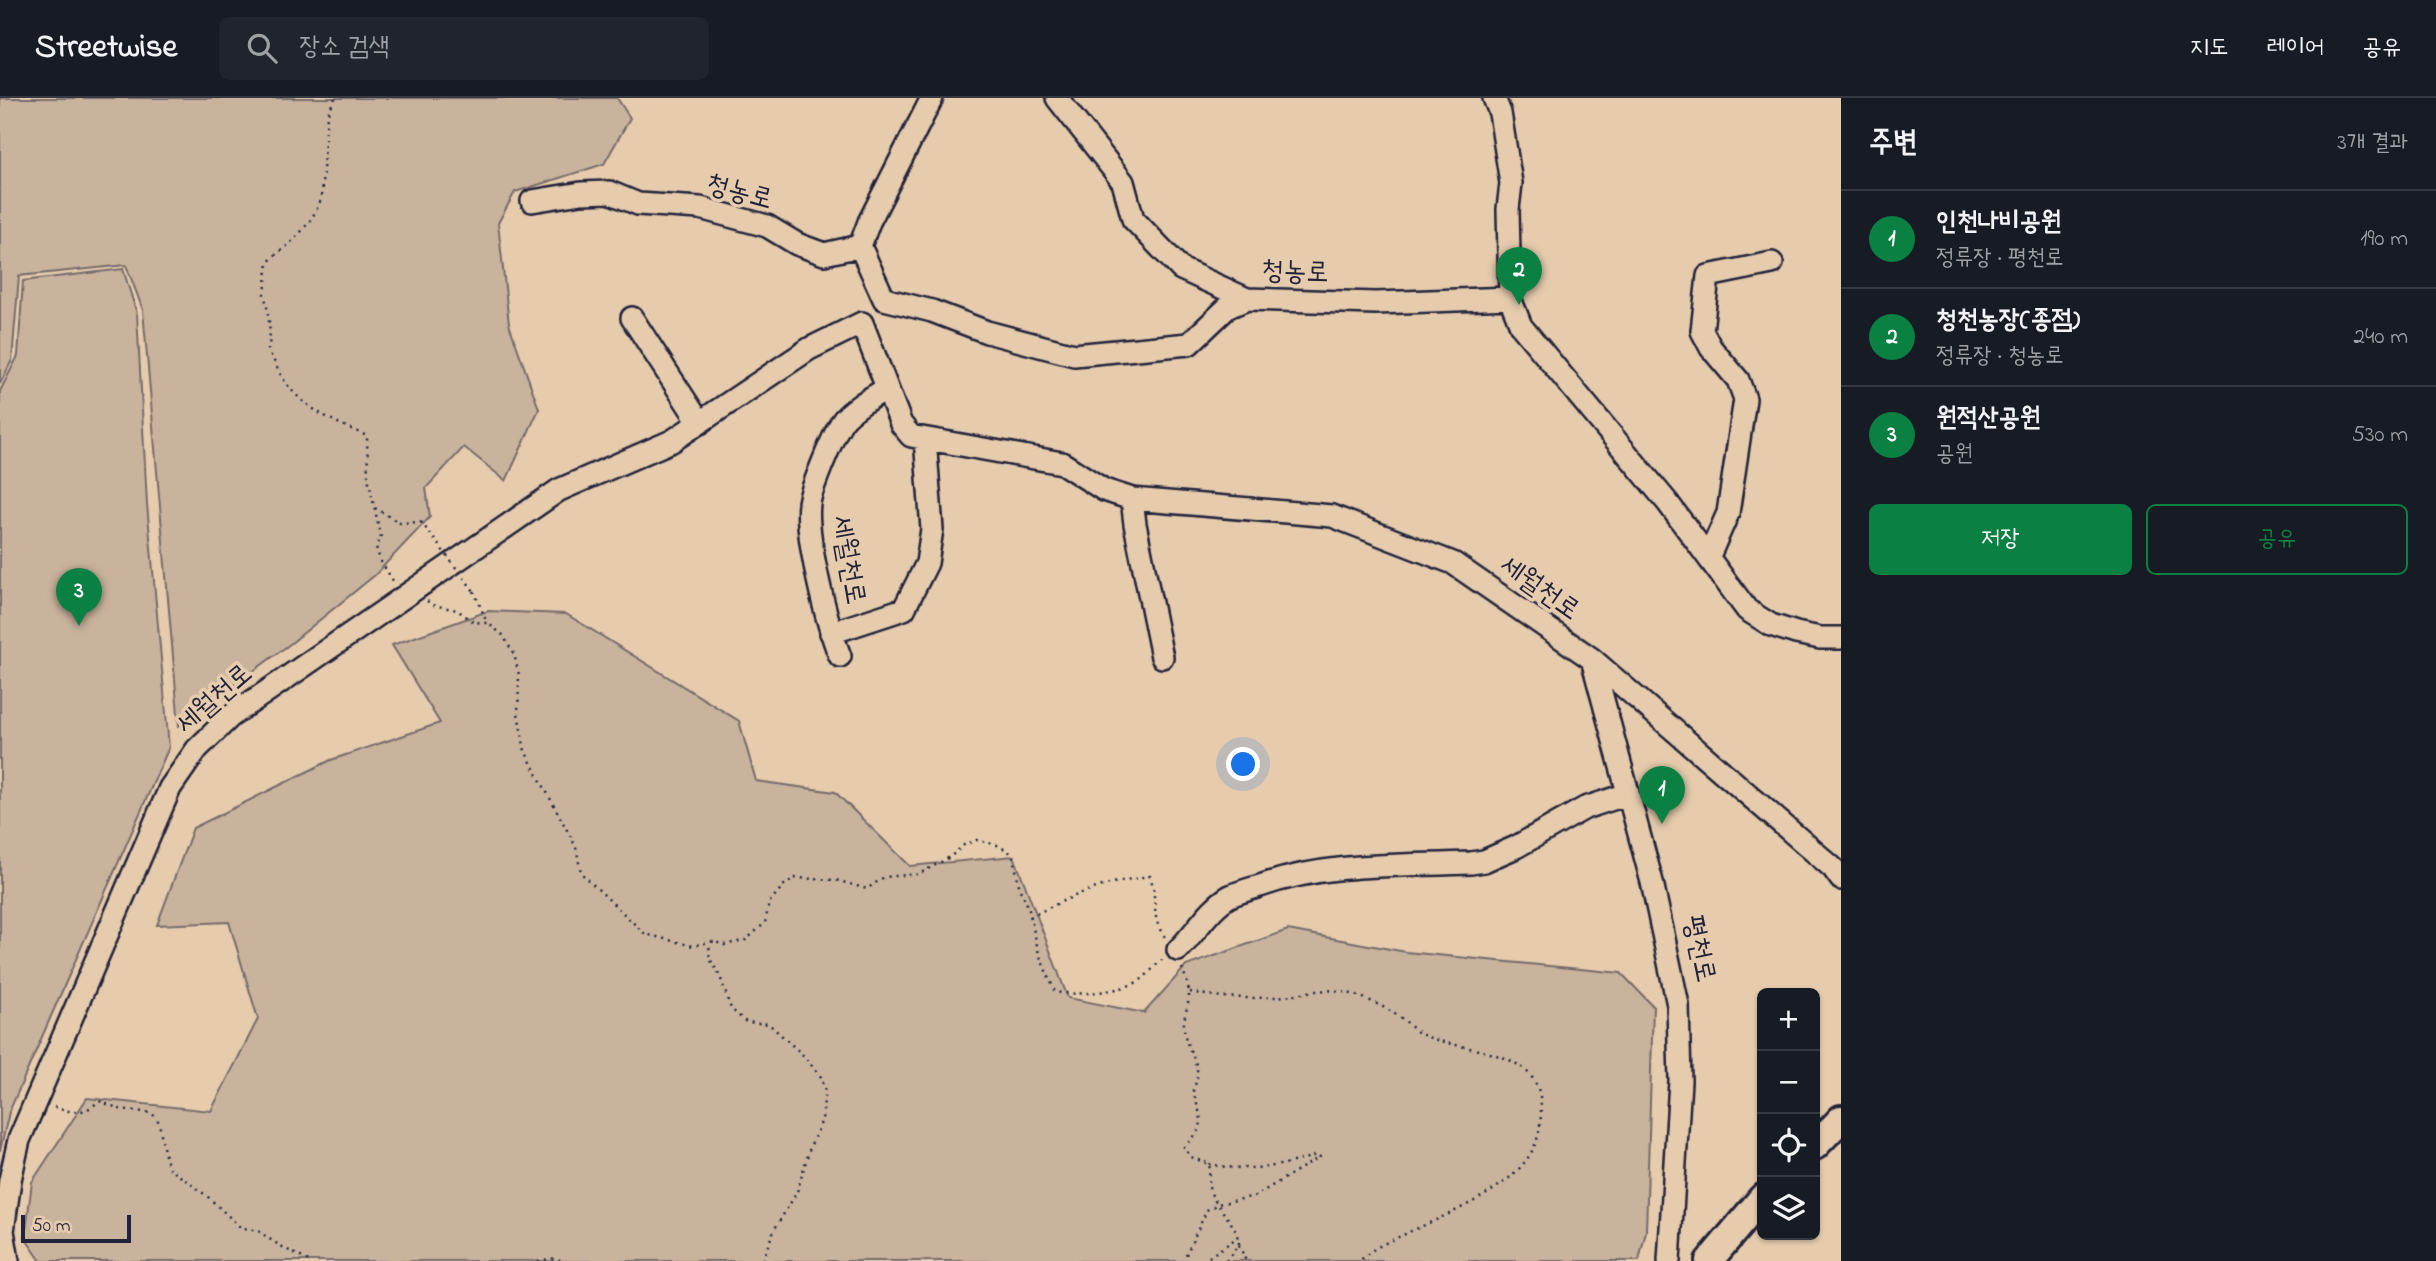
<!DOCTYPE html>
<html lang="ko">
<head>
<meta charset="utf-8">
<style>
  body { margin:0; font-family:"Indie Flower","Poor Story",sans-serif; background:#20242c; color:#f1f3f6 }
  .controls { position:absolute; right:21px; bottom:21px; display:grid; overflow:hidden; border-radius:10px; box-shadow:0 2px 5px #0004 }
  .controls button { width:63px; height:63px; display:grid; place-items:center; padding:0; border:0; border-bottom:2px solid #363941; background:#171b24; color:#f1f3f6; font:35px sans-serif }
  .scale { position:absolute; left:21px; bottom:18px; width:110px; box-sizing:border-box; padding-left:7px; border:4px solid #22223b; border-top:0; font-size:19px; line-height:24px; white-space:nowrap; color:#22223b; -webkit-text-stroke:5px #e6ccad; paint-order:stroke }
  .you { position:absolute; left:1244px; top:667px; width:24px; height:24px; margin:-18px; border:5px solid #fff; border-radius:50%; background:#1a73e8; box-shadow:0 0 0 10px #1a73e833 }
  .badge { display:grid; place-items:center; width:46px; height:46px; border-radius:50%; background:#0b8043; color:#fff; font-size:23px; font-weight:700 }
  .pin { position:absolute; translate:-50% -58px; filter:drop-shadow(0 2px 4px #0008) }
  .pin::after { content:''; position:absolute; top:37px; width:24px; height:21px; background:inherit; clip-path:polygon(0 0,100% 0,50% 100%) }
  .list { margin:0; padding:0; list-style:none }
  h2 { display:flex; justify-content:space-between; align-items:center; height:91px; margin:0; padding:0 28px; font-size:30px }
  h2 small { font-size:23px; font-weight:400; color:#9ea1a6 }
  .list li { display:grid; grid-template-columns:46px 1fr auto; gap:21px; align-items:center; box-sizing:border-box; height:98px; padding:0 28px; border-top:2px solid #363941 }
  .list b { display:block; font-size:26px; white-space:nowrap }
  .list p { margin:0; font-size:23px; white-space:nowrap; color:#9ea1a6 }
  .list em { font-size:23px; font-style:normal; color:#9ea1a6 }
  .actions { display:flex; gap:14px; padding:21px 28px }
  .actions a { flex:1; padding:16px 0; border:2px solid #0b8043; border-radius:10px; text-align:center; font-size:24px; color:#0b8043 }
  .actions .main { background:#0b8043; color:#fff }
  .icon { flex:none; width:38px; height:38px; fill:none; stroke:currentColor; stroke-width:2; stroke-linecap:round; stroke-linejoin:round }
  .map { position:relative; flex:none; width:1841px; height:1163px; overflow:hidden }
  header { display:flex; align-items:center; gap:42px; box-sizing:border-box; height:98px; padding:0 35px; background:#171b24; border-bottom:2px solid #363941 }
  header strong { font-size:33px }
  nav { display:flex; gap:38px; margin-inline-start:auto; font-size:24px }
  .search { width:490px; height:63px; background:#20242c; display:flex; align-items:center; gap:18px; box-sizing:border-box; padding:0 24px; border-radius:10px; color:#9ea1a6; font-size:26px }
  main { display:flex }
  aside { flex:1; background:#171b24 }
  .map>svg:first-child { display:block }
  .green { fill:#c9b39c; stroke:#766a6c; stroke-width:2 }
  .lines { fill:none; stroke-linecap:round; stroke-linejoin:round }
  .minor-casing { stroke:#22223b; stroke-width:26 }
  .major-casing { stroke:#22223b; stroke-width:32 }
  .path { stroke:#22223b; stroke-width:2.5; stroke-dasharray:2 5; stroke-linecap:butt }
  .minor { stroke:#e6ccad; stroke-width:21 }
  .major { stroke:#e6ccad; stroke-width:26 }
  .path-bridge { stroke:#22223b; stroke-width:2.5; stroke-dasharray:2 5; stroke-linecap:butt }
  .labels { text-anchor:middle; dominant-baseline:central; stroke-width:7; stroke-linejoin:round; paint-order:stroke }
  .street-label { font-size:28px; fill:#22223b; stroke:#e6ccad }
</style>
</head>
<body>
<header>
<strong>Streetwise</strong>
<div class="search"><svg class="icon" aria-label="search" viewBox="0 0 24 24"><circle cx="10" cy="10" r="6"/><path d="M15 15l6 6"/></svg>장소 검색</div>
<nav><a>지도</a><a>레이어</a><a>공유</a></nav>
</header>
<main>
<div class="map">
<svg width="1841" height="1163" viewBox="0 0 1841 1163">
  <rect width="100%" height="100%" fill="#e6ccad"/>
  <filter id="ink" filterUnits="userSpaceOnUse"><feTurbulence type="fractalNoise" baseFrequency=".0143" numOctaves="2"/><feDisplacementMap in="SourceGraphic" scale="14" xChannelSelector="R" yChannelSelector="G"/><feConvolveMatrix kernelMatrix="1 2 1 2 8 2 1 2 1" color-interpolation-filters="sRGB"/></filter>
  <g filter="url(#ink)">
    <path class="green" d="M0,0H617L630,20L604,66L515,94L498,125L509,226L539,311L506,383L464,349L426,390L430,419L375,477L290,546L179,628L143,212L126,167L19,178L12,262L0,286Z
      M123,171L137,216L147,406L169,649L9,1014L0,1053V293L18,258L23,183Z
      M488,513L566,516L739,623L756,683L835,694L910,768L1014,758L1068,900L1144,915L1186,868L1288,832L1406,854L1621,875L1653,908L1646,1133L1639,1163H41L25,1140L32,1084L87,1000L211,1013L258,921L229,824L157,827L193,730L331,662L440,625L392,547Z"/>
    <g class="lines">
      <defs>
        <path id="minor" d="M1057,0L1123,84L1133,121L1181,171L1247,201
          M1494,0L1500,15L1511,85L1508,111L1510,200
          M532,103L581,95L609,94L638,106L700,110L767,128L797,146L824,156L860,148L884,201L932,213L987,234L1074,257L1189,246L1228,209L1247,201L1376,205L1510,200L1521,228L1668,405L1747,512L1771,527L1796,535L1820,540H1841
          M860,148L869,124L932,0
          M632,220L700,325
          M1132,401L1135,426L1162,559
          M1709,458L1728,415L1745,301L1738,282L1711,250L1702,233L1708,178L1772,165
          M831,535L904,511L927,465L932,431L925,341
          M840,558C827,527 805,438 809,406C810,393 835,332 844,321C854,309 873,299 887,290
          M1592,561L1652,784L1678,907L1680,983L1669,1163
          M1178,852C1195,836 1209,810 1230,798C1239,794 1250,791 1260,788C1328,764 1400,768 1471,765L1484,763L1516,749L1585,710L1628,696
          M8,1163L3,1133L10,1082L19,1042L170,690L197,651L231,618L559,392L672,343L809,251L862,225L901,326L911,338L1062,365L1104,392L1132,401L1332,418L1453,465L1592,561L1833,770L1841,781"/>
        <path id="major" d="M1815,1048L1841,1021
          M1709,1163L1762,1100"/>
      </defs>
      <use href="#minor" class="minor-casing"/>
      <use href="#major" class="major-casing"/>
      <path class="path" d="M335,0L327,17L321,100C315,120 301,135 286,149C281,153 273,158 269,164C265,172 268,185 264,196C268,209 272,239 268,252C274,262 278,273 284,282C303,311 337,325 367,338L368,379L381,440L376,449L380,462L395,486
        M375,410L400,425L421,424
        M474,493L487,525
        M427,503L433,507L457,512L474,524L487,525L502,536L514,556L519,577L518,615L525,653L576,749L581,775L645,836L693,848L713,843L724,847L746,842L765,825L769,805L783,788L794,780L836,782L867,791L884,779L919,776L950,759L964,747L977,742L997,747L1013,756L1020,792L1028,808L1039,856L1055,894C1076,898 1125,894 1142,881C1149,876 1155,867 1162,862
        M1030,819C1074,797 1100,785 1150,778C1158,799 1150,823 1166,840
        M713,843L709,851L710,861L720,878L731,911L746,924L769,926L804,958L821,979L825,993L822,1022L810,1049L797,1094L774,1132L762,1163
        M1182,870C1185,878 1189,888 1189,897C1189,908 1183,919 1184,929C1185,957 1206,964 1193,992C1200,1022 1210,1025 1184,1049L1191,1059L1209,1066C1211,1075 1207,1084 1210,1093C1218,1113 1236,1123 1239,1146L1226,1163
        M1190,894C1217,900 1246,901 1274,899C1295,898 1316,890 1338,893C1359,896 1387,909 1405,923C1410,927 1415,933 1421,936C1461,956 1542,947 1541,1011C1541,1032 1537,1049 1524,1065C1499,1097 1441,1119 1405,1136C1390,1143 1371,1150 1360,1163
        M54,1009C72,1015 84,1017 99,1003L120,1011L152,1015L159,1024L164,1054L169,1070L207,1098L240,1129L261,1134C266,1141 300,1159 309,1163
        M1239,1147L1245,1160L1244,1163
        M538,1163L556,1160L561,1163
        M1183,1163L1207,1112L1218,1106L1255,1098L1320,1059L1316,1057C1279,1070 1247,1074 1209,1066
        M1203,1163L1238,1139"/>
      <use href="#minor" class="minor"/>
      <use href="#major" class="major"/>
      <path class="path-bridge" d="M421,424L474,493"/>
    </g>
  </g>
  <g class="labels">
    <g class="street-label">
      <text transform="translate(739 95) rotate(15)">청농로</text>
      <text transform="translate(1295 175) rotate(2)">청농로</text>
      <text transform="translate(847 462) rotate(80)">세월천로</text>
      <text transform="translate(1539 491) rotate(35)">세월천로</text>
      <text transform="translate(215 602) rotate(-41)">세월천로</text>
      <text transform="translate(1698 851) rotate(78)">평천로</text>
    </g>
  </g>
</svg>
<div class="controls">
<button>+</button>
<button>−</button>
<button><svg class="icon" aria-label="locate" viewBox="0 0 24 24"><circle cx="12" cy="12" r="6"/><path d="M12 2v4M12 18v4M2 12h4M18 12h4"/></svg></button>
<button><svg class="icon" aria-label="layers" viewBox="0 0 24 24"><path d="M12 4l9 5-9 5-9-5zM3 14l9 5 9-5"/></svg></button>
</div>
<div class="scale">50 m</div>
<div class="you"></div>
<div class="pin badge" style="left:1662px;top:726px">1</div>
<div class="pin badge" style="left:1519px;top:207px">2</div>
<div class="pin badge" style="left:79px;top:528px">3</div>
</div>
<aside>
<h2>주변<small>3개 결과</small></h2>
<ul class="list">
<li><span class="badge">1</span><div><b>인천나비공원</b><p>정류장 · 평천로</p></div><em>190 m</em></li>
<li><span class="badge">2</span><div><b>청천농장(종점)</b><p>정류장 · 청농로</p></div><em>240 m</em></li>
<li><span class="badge">3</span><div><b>원적산공원</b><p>공원</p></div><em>530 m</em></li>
</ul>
<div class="actions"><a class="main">저장</a><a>공유</a></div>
</aside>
</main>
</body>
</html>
